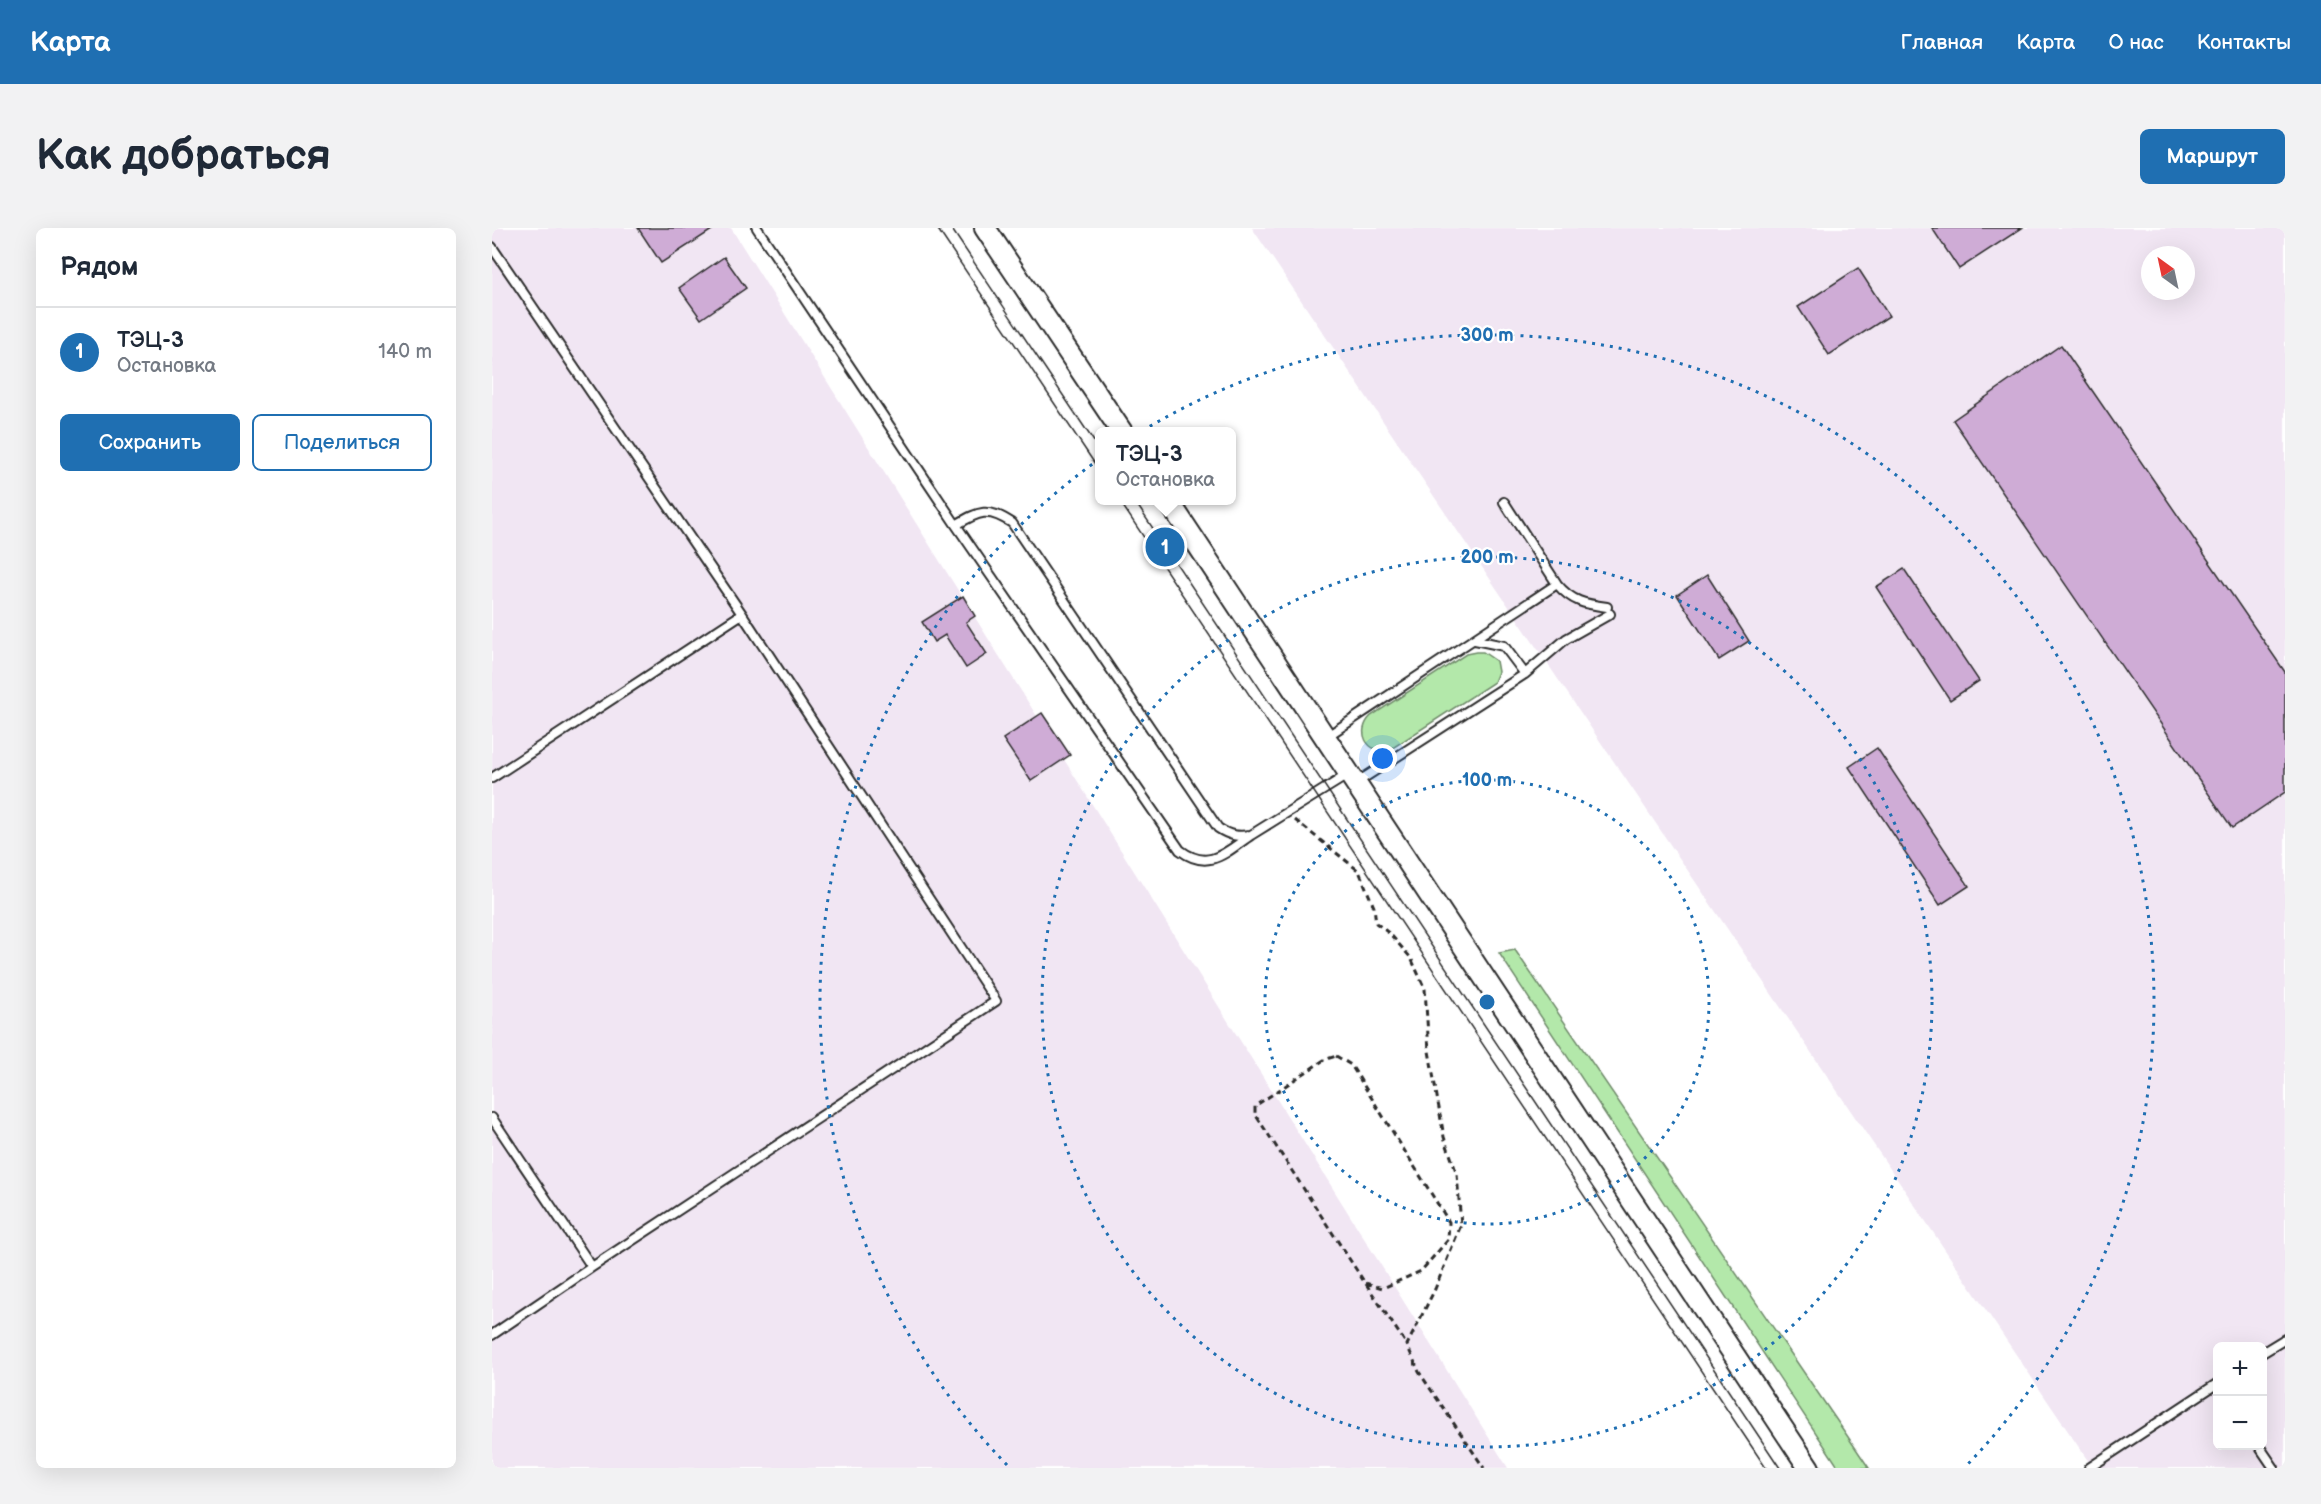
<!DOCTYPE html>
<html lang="ru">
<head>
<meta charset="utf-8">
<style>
  body { margin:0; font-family:"Balsamiq Sans",sans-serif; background:#f2f2f3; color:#1f2937 }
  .controls { position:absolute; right:18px; bottom:18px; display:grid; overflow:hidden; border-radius:9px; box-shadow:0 6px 24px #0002 }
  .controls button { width:54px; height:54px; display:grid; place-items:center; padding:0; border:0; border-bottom:2px solid #e0e1e3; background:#fff; color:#1f2937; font:30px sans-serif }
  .compass { position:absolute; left:1649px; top:18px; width:54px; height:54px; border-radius:50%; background:#fff; box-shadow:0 6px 24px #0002; rotate:327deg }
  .you { position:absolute; left:891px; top:531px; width:21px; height:21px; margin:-15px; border:4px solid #fff; border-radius:50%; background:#1a73e8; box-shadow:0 0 0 9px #1a73e833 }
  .badge { display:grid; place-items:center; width:39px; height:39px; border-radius:50%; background:#1f6fb2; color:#fff; font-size:20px; font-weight:700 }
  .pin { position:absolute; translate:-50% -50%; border:3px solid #fff; box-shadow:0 2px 6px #0006 }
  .popup { position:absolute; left:603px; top:199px; width:141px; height:78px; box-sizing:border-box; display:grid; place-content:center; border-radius:9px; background:#fff; filter:drop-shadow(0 2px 4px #0005); font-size:20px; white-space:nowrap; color:#747a83 }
  .popup b { font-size:22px; color:#1f2937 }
  .popup::after { content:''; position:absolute; left:50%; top:100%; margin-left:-12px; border:12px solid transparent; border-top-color:#fff }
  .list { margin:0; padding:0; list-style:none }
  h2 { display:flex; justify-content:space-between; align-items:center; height:78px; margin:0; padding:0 24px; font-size:26px }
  h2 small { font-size:20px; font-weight:400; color:#747a83 }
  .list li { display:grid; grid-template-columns:39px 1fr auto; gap:18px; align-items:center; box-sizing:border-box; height:90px; padding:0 24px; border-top:2px solid #e0e1e3 }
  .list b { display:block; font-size:22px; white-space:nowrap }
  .list p { margin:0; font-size:20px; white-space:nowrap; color:#747a83 }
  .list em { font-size:20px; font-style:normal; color:#747a83 }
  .actions { display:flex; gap:12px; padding:18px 24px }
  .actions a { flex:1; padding:14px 0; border:2px solid #1f6fb2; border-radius:9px; text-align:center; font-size:21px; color:#1f6fb2 }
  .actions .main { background:#1f6fb2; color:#fff }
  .map { position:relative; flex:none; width:1793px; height:1240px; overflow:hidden; border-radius:9px }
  header { display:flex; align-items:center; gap:36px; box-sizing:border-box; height:84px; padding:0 30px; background:#1f6fb2; color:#fff }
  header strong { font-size:28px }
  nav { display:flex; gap:33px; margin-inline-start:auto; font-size:21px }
  .intro { display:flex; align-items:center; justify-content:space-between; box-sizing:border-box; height:144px; padding:0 36px }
  h1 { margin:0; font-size:42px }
  .button { padding:15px 27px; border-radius:9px; background:#1f6fb2; color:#fff; font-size:21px; font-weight:700 }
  main { display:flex; gap:36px; padding:0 36px }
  aside { flex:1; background:#fff; border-radius:9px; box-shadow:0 6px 24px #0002 }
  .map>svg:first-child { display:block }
  .built { fill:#f1e6f3; fill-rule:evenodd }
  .green { fill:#b3e8aa; stroke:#6f8a6a; stroke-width:1.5 }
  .building { fill:#cfacd6; stroke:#2b2b2b; stroke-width:1.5 }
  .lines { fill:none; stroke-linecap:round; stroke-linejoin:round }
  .service-casing { stroke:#2b2b2b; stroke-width:12 }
  .tertiary-casing { stroke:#2b2b2b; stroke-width:24 }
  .path { stroke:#2b2b2b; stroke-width:3; stroke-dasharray:6 4.5; stroke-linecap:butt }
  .service { stroke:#fff; stroke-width:8 }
  .tertiary { stroke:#fff; stroke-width:20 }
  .tram { stroke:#2b2b2b; stroke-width:1.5 }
  .ring { fill:none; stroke:#1f6fb2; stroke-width:3; stroke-dasharray:3 6 }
  .centre { fill:#1f6fb2; stroke:#fff; stroke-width:3 }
  .ring-label { font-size:18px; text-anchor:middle; font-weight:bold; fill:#1f6fb2; stroke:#fff; stroke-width:4.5; stroke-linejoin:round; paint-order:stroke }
</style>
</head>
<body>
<header>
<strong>Карта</strong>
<nav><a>Главная</a><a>Карта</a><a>О нас</a><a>Контакты</a></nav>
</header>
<div class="intro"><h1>Как добраться</h1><a class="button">Маршрут</a></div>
<main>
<aside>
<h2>Рядом<small></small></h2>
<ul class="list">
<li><span class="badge">1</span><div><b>ТЭЦ-3</b><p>Остановка</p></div><em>140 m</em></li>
</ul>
<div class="actions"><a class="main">Сохранить</a><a>Поделиться</a></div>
</aside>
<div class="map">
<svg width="1793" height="1240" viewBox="0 0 1793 1240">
  <rect width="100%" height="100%" fill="#fff"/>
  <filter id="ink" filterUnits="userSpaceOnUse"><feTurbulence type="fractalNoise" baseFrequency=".0167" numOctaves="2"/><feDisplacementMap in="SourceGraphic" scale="12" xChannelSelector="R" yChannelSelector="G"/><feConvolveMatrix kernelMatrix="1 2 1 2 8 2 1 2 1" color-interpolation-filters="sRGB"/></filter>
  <g filter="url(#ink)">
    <path class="built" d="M0,0H239L1016,1240H0Z
      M760,0H1793V1240H1601ZM1658,27H1694V63H1658ZM1726,1118H1770V1218H1726Z"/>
    <path class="green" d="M984,424H991L1004,433L1006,444L1002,454L896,523C875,525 863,504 879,488L974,426Z
      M1023,722L1354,1206L1377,1240H1347L1007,725Z"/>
    <path class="building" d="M146,0H223L169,35Z
      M1440,0H1530L1467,41Z
      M232,29L254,60L209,91L187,60Z
      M1366,40L1397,88L1337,127L1306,79Z
      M1569,117L1793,444V564L1740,600L1461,192Z
      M1412,341L1487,453L1458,472L1384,359Z
      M1215,347L1257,413L1227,432L1185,367Z
      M471,368L483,388L474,394L495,426L474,440L453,407L442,414L430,394Z
      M550,485L578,527L539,553L511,511Z
      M1385,520L1477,658L1448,677L1357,539Z"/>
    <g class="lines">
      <defs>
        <path id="service" d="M265,0L464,297L688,622C717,644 734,624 759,607
          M0,19L250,386L504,773L100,1039L0,1107
          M1012,274L1065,356C1080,374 1093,376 1115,379
          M464,297C487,283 496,279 520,295L726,600C738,608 746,609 759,607L857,546
          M983,412L1012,418L1033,446
          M834,509L1065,356
          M0,550L250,386
          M864,555L1033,446L1074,411L1118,386
          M0,890L100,1039
          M1770,1125L1793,1111
          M1767,1218L1782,1240
          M1597,1240L1726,1155"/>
        <path id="tertiary" d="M493,0L630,204
          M676,272L1317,1240"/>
      </defs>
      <use href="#service" class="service-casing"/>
      <use href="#tertiary" class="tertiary-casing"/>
      <path class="path" d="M803,592L867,643L882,679L884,695L898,706L919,730L933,761L937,823L952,909L965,946L969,997L943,1061L915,1117L927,1144L992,1240
        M844,828L859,837L957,994L956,1012L929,1043L891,1060L873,1055L763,886V878L832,832Z
        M874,1056L915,1117"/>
      <use href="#service" class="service"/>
      <use href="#tertiary" class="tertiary"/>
      <path class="tram" d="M445,0L607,242
        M459,0L607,221
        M627,272L1274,1240
        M642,272L1288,1240"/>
    </g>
  </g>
  <g class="ring">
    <circle cx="995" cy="774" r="222"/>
    <circle cx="995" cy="774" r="445"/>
    <path d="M515 1237A667 667 0 1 1 1475 1237"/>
  </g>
  <circle cx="995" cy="774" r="9" class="centre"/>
  <g class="ring-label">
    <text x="995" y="113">300 m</text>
    <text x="995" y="335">200 m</text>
    <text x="995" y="558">100 m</text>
  </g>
</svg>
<div class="controls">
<button>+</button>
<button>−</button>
</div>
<svg class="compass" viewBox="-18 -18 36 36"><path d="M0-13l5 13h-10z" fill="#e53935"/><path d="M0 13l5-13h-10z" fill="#747a83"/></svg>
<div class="you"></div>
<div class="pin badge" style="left:673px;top:319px">1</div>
<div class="popup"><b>ТЭЦ-3</b>Остановка</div>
</div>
</main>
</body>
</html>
